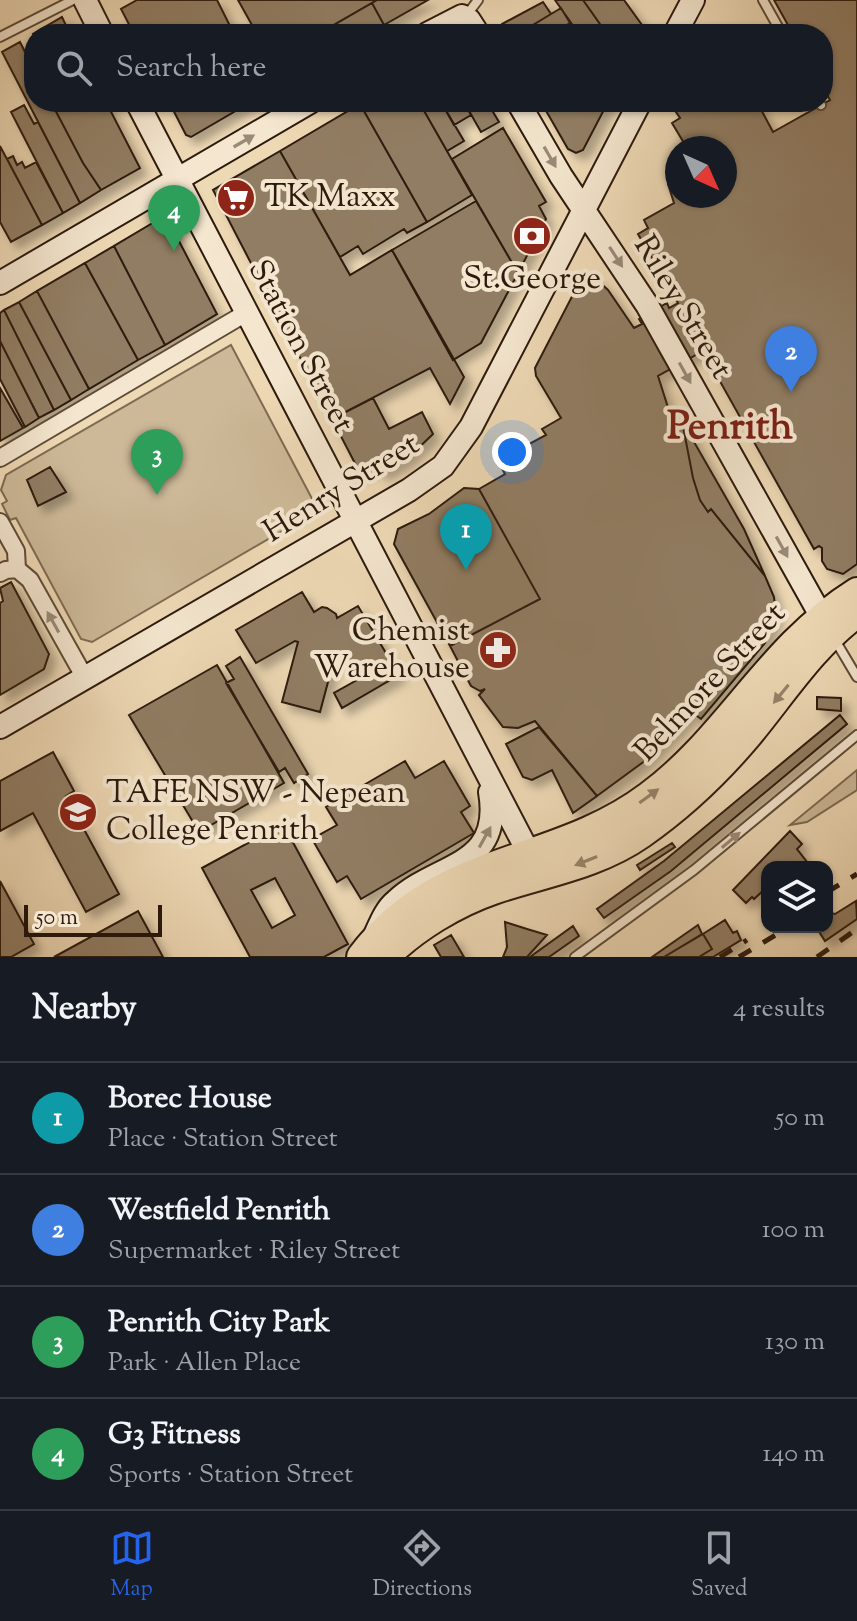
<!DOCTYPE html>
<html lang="en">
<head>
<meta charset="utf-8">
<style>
  body { margin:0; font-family:"Sorts Mill Goudy",serif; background:#20242c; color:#f1f3f6 }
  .controls { position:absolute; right:24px; bottom:24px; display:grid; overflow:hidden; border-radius:16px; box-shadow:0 2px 6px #0004 }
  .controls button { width:72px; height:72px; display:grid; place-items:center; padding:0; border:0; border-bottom:2px solid #363941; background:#171b24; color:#f1f3f6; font:40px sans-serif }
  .compass { position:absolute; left:665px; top:136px; width:72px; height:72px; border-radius:50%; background:#171b24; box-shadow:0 2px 6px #0004; rotate:135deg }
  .scale { position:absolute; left:24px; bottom:20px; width:138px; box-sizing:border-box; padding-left:8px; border:4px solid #2d1a0d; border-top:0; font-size:22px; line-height:28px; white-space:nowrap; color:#2d1a0d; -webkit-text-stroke:6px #f4e6cf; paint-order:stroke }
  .you { position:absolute; left:512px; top:452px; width:28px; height:28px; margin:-20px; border:6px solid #fff; border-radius:50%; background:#1a73e8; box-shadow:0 0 0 12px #1a73e833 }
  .badge { display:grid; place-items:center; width:52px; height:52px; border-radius:50%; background:#2563eb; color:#fff; font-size:26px; font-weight:700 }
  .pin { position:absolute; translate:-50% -66px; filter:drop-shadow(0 2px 4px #0008) }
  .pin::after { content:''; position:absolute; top:42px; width:28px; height:24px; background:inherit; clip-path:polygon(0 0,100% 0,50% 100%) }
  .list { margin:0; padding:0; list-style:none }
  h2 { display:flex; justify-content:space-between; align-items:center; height:104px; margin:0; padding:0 32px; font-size:34px }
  h2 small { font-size:26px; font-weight:400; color:#9ea1a6 }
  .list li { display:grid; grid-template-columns:52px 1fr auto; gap:24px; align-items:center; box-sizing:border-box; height:112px; padding:0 32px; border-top:2px solid #363941 }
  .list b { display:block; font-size:30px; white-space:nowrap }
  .list p { margin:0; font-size:26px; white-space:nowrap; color:#9ea1a6 }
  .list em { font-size:26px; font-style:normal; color:#9ea1a6 }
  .icon { flex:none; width:44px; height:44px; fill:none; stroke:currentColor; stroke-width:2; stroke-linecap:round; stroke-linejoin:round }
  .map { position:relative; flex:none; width:857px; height:957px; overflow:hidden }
  .search { position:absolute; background:#171b24; box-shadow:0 2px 6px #0004; left:24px; right:24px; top:24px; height:88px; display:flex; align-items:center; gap:20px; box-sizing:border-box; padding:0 28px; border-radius:32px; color:#9ea1a6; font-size:30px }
  .sheet { height:552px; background:#171b24 }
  nav { display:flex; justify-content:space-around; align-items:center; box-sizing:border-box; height:112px; border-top:2px solid #363941; background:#171b24; font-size:22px; color:#9ea1a6 }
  nav a { display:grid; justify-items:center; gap:4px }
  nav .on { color:#2563eb }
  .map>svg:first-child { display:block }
  .green { fill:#cdb998; stroke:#7d6a52; stroke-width:2 }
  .building { fill:#917d64; stroke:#2d1a0d; stroke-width:2; fill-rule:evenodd; filter:url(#shadow) }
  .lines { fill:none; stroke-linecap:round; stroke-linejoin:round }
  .lane-casing { stroke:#5d4a37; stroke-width:12 }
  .street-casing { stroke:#5d4a37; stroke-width:20 }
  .secondary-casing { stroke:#2d1a0d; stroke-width:26 }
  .highway-casing { stroke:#2d1a0d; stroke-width:32 }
  .lane { stroke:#f4e6cf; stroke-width:8 }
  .street { stroke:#f4e6cf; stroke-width:16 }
  .secondary { stroke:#f4e6cf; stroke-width:22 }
  .highway { stroke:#eed9b5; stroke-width:28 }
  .rail { stroke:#2d1a0d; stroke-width:5; stroke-dasharray:14 14; stroke-linecap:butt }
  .oneway { fill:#9a8a78 }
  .oneway2 { fill:#978369 }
  .labels { text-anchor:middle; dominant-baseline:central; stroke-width:8; stroke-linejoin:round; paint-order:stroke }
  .poi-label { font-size:32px; fill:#2d1a0d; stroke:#f4e6cf; text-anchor:start }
  .street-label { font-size:32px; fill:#2d1a0d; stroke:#f4e6cf }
  .district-label { font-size:40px; font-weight:bold; fill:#7a1f14; stroke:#f4e6cf }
</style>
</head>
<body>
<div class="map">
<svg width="857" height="957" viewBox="0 0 857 957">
  <defs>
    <filter id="shadow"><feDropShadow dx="7" dy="7" stdDeviation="4" flood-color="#0004"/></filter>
  </defs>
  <rect width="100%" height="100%" fill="#eed9b5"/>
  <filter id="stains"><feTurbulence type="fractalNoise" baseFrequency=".0025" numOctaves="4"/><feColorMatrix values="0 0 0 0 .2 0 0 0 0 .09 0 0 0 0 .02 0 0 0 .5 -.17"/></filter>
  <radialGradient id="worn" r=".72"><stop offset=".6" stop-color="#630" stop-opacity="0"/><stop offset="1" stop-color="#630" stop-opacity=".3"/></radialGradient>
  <path class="green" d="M231,345L318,510L92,642L81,639L16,518L10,520L2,504L7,501L1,490L6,475Z
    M857,770V790L807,822L790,825Z"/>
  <path class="building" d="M137,0H217L234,34H134L121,9Z
    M238,0H377L318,34H257Z
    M377,0H428L384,25L372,3Z
    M555,0H583L607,34H579Z
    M583,0H624L642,25L630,34H607Z
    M774,0H857V564L843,574L827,569L822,561V548L819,546L814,549L703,351L658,376L673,423L682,421L693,478L700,500L708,512L711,509L765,576L774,597L776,615L765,643L701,719L693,713L646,760L597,796L535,721L518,728L503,727L479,695L485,689L480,691L471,686L450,646L540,599L479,489L505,474L498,461L546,435L542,429L561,418L536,376L535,368L580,281L592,277L597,280L608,290L634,328L642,324L639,319L667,303L669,308L678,303L638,234L648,228L644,220L674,203L668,184L677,161V196H725V148H687L672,123L680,118L674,109L686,102H757L773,132L830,100L823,87V34H793Z
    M543,2L551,14L518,34H501L499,31L502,24Z
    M372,3L384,25L369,34H318Z
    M561,8L570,23L551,34H518Z
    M62,17L70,34H34V36L33,34Z
    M20,42L34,70V102H51L83,163L101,190L80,203L2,52Z
    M60,102H106L140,168L101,190L83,163L53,106Z
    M169,102H251L191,137L186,135Z
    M363,102H419L472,195L427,222L360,104Z
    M419,102H441L464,141L447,151Z
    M441,102H464L471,115L454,125Z
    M464,102H487L499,122L481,132Z
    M541,102H608L583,150L576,153L568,149Z
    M360,104L427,222L407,233L404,229L363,254L358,246L340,257L280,151Z
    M24,105L34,124L38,122L80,203L63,213L11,112Z
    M503,128L546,202L539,206L546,219L518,273L452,159Z
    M0,146L42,225L11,242L0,222Z
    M280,151L350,275L392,250L464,377L450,404L430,368L332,419L213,190Z
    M13,156L17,165L22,162L25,168L36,162L63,213L42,225L7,159Z
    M476,201L518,273L481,343L453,360L392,250Z
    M161,218L168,220L217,314L165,345L114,246Z
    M114,246L165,345L138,360L85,263Z
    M85,263L138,360L89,389L37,291Z
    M37,291L89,389L71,400L19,302Z
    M19,302L71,400L54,410L4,310Z
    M4,310L54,410L39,418L0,341V313Z
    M0,341L39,418L25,427L0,379Z
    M0,388L23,428L0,441Z
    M373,398L389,429L422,412L433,434L407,459L381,474L376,464L360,473L332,419Z
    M682,421L744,529L765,576L711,509L708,512L700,500L693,478Z
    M50,467L66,492L38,506L27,480Z
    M464,488L479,489L540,599L450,646L394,544L398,529L429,514Z
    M11,582L49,654L44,669L0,695V603L3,601L0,588Z
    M302,592L314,612L322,607L327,608L336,614L337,618L358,606L399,675L342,708L334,693L357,680L341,653L336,652L320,712L282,702L298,642L295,641L256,663L236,630Z
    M240,657L308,774L294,783L285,768L279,772L226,683L234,679L226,666Z
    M217,665L284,783L199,832L129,715Z
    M817,697L841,698V711L817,709Z
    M840,715L847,724L671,871L604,918L597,909L664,861Z
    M539,727L597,796L573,813L552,770L532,780L523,777L506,744Z
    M53,752L74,791L66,796L119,894L86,912L33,813L0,831V781Z
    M405,761L415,778L444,761L470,806L461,812L474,833L361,899L347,876L337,882L312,839L337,825L326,807Z
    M283,824L348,944L324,957H250L202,868ZM275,878L295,915L272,928L251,890Z
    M790,831L802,844L797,849L811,867H767V887L754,899L752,897L746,903L733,890Z
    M672,843L675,847L640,870L637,865Z
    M0,881L34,944L11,957H0Z
    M856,901L857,919L825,941L816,927H827V912L835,914Z
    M138,911L163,957H54Z
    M725,920L733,933L737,931L741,940L713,957H699L712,949L703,934Z
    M505,922L527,929L547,935L527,957H503L507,947Z
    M698,925L702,934L664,957H652Z
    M573,926L579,936L549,957H530Z
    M703,934L712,949L699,957H664Z
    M451,935L464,957H441L434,945Z"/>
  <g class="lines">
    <defs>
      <path id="lane" d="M763,0L782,34
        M466,16L478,0
        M0,37L73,0
        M819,102L821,105
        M835,640L857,677
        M575,957L694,870L857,735"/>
      <path id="street" d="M0,458L246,313
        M0,522L16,551L17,569
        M17,569L30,580L85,678
        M0,573L6,570L17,569"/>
      <path id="secondary" d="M85,0L102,34
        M427,34L462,16L469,20L478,34
        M675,34L693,0
        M137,102L536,867
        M518,102L561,176L647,305L829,630
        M0,283L310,102
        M0,727L409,490L443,466L471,427L640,102
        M376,933C381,922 386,909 396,901C438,862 503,868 490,792"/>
      <path id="highway" d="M361,957C439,853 555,867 649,796C729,737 769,647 857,592
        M385,957C414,928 455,903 493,890C543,873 597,865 641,834C681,806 716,773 748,735C782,694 813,645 857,613"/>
    </defs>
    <use href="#lane" class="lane-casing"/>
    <use href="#street" class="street-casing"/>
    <use href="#secondary" class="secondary-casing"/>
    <use href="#highway" class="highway-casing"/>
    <use href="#lane" class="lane"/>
    <use href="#street" class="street"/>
    <use href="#secondary" class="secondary"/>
    <use href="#highway" class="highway"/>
    <path class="rail" d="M827,892L857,874
      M720,957L747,940
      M739,957L789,927
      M817,957L857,929"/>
  </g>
  <defs><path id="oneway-solid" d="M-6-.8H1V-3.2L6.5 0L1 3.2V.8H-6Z" transform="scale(2)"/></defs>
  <g class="oneway">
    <use href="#oneway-solid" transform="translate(244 141) rotate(-30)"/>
    <use href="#oneway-solid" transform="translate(550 157) rotate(60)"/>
    <use href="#oneway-solid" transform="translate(616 257) rotate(57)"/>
    <use href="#oneway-solid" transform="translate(685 373) rotate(61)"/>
    <use href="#oneway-solid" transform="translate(782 547) rotate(61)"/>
    <use href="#oneway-solid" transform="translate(53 622) rotate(-119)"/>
    <use href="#oneway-solid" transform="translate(485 837) rotate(-61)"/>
    <use href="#oneway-solid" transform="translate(731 840) rotate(-40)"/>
  </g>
  <g class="oneway2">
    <use href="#oneway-solid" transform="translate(781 694) rotate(129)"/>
    <use href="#oneway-solid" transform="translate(649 796) rotate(-36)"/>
    <use href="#oneway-solid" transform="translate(586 861) rotate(158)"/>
  </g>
  <defs>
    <symbol id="supermarket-disc" viewBox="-11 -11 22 22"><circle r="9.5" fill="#8f2418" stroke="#f4e6cf"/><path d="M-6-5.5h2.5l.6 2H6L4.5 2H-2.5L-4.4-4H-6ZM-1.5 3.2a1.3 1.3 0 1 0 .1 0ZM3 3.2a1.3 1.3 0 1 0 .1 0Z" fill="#fff"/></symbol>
    <symbol id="bank-disc" viewBox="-11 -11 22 22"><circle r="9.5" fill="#8f2418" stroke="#f4e6cf"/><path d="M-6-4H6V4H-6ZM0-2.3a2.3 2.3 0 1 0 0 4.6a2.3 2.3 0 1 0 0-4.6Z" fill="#fff"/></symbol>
    <symbol id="pharmacy-disc" viewBox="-11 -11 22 22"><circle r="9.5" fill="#8f2418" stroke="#f4e6cf"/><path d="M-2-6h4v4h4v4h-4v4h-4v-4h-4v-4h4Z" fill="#fff"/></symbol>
    <symbol id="university-disc" viewBox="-11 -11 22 22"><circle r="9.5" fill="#8f2418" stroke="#f4e6cf"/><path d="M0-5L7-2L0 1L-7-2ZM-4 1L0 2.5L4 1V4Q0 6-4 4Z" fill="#fff"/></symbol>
  </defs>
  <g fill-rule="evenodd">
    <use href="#supermarket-disc" x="214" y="176" width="44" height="44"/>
    <use href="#bank-disc" x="510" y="214" width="44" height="44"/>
    <use href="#pharmacy-disc" x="476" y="628" width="44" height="44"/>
    <use href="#university-disc" x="56" y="790" width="44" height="44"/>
  </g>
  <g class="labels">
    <g class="poi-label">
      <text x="264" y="198">TK Maxx</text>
      <text x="532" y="280" text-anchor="middle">St.George</text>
      <text x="470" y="632" text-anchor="end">Chemist<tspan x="470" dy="37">Warehouse</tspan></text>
      <text x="106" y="794">TAFE NSW - Nepean<tspan x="106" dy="37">College Penrith</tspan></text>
    </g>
    <g class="street-label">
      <text transform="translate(682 308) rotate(59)">Riley Street</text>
      <text transform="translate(300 347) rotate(62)">Station Street</text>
      <text transform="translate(342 489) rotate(-32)">Henry Street</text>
      <text transform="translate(711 683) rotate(-47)">Belmore Street</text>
    </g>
    <g class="district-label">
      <text x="730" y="428">Penrith</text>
    </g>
  </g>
  <rect width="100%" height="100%" filter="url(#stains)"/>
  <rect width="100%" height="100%" fill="url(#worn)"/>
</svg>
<div class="controls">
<button><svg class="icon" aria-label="layers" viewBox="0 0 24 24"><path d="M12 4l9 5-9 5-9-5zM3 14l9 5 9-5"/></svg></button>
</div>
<svg class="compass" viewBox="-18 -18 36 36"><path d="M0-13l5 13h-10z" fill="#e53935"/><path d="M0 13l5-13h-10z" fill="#9ea1a6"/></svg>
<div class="scale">50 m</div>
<div class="you"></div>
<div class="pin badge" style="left:466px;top:570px;background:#0f9aa8">1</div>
<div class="pin badge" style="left:791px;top:392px;background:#3f7fe0">2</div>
<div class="pin badge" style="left:157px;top:495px;background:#2e9e5b">3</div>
<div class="pin badge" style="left:174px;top:251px;background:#2e9e5b">4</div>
<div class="search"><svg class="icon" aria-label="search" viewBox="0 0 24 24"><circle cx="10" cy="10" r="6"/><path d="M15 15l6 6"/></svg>Search here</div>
</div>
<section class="sheet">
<h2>Nearby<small>4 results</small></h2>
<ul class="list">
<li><span class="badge" style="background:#0f9aa8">1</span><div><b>Borec House</b><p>Place · Station Street</p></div><em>50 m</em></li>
<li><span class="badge" style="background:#3f7fe0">2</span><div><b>Westfield Penrith</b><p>Supermarket · Riley Street</p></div><em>100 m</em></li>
<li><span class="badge" style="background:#2e9e5b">3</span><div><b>Penrith City Park</b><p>Park · Allen Place</p></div><em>130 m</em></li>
<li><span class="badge" style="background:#2e9e5b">4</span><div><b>G3 Fitness</b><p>Sports · Station Street</p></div><em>140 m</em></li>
</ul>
</section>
<nav>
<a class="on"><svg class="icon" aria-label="map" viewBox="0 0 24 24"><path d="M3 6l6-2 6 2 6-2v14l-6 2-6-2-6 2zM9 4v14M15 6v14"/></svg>Map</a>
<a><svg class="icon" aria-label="directions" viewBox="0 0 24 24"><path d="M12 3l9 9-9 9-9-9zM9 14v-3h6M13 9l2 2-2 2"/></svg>Directions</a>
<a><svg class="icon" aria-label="saved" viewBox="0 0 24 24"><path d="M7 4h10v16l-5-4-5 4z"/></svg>Saved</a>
</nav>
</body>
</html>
